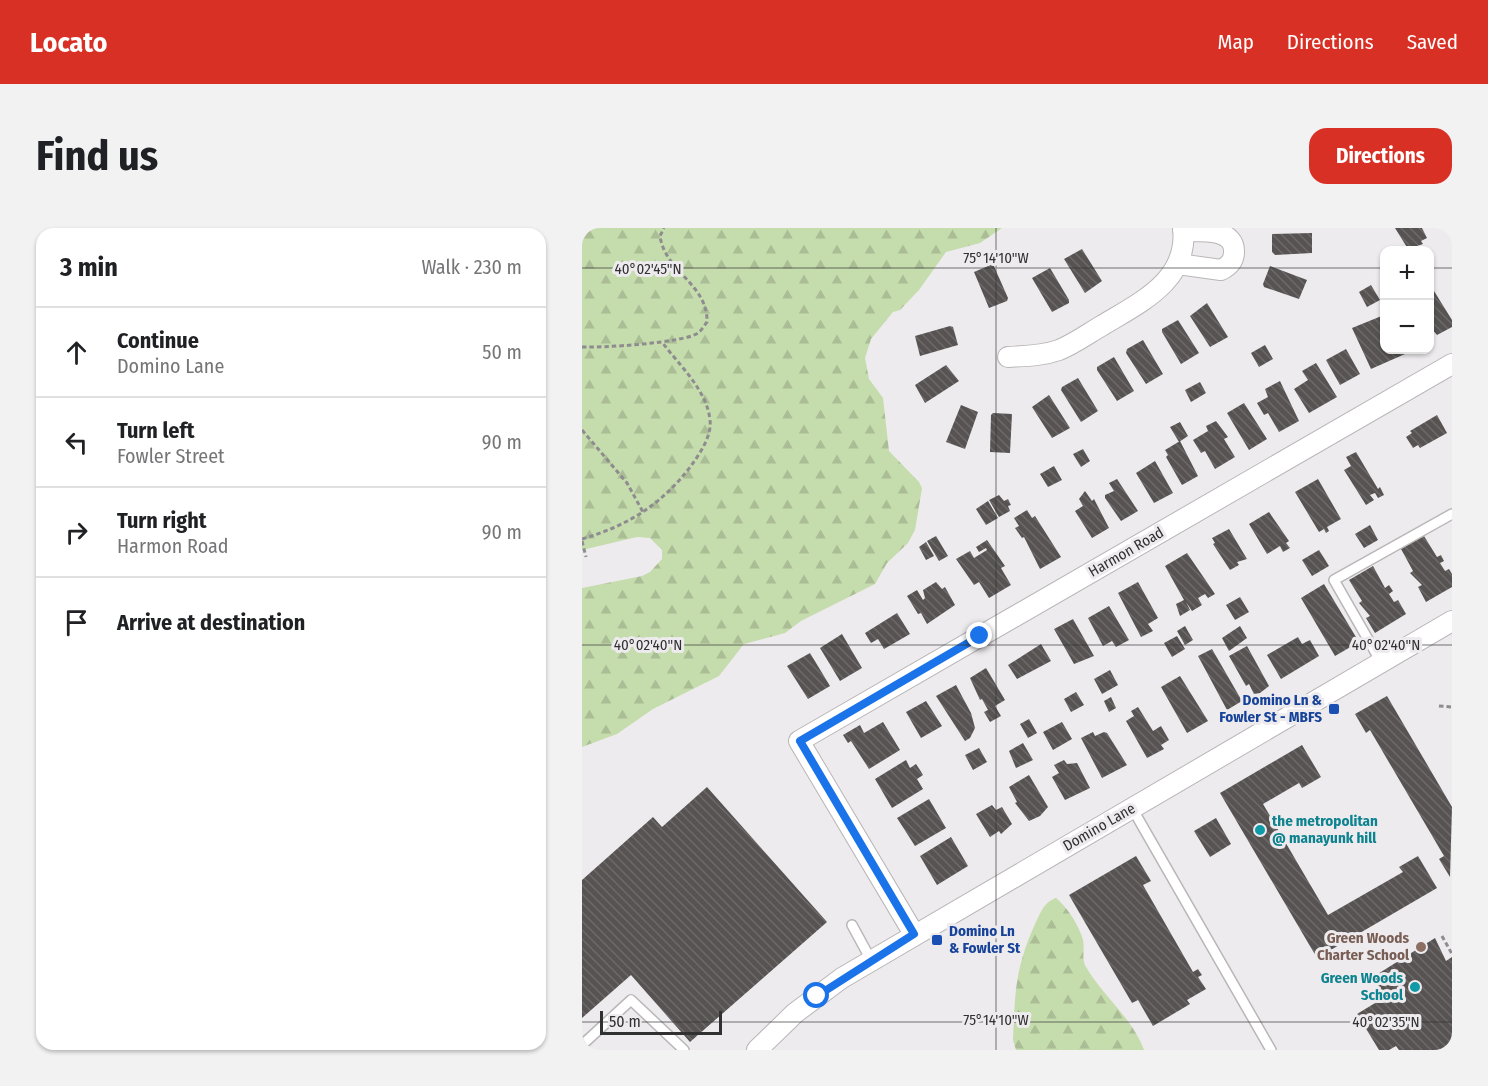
<!DOCTYPE html>
<html lang="en">
<head>
<meta charset="utf-8">
<style>
  body { margin:0; font-family:"Fira Sans Condensed",sans-serif; background:#f2f2f2; color:#202124 }
  .controls { position:absolute; right:18px; top:18px; display:grid; overflow:hidden; border-radius:12px; box-shadow:0 2px 4px #0004 }
  .controls button { width:54px; height:54px; display:grid; place-items:center; padding:0; border:0; border-bottom:2px solid #e0e0e0; background:#fff; color:#202124; font:30px sans-serif }
  .scale { position:absolute; left:18px; bottom:15px; width:122px; box-sizing:border-box; padding-left:6px; border:3px solid #323132; border-top:0; font-size:16px; line-height:21px; white-space:nowrap; color:#323132; -webkit-text-stroke:4px #eeebee; paint-order:stroke }
  .stop { position:absolute; width:18px; height:18px; margin:-14px; border:4px solid #1a73e8; border-radius:50%; background:#fff }
  .stop.end { background:#1a73e8; border-color:#fff; box-shadow:0 2px 6px #0008 }
  .list { margin:0; padding:0; list-style:none }
  h2 { display:flex; justify-content:space-between; align-items:center; height:78px; margin:0; padding:0 24px; font-size:26px }
  h2 small { font-size:20px; font-weight:400; color:#757577 }
  .list li { display:grid; grid-template-columns:39px 1fr auto; gap:18px; align-items:center; box-sizing:border-box; height:90px; padding:0 24px; border-top:2px solid #e0e0e0 }
  .list b { display:block; font-size:22px; white-space:nowrap }
  .list p { margin:0; font-size:20px; white-space:nowrap; color:#757577 }
  .list em { font-size:20px; font-style:normal; color:#757577 }
  .icon { flex:none; width:33px; height:33px; fill:none; stroke:currentColor; stroke-width:2; stroke-linecap:round; stroke-linejoin:round }
  .map { position:relative; flex:none; width:870px; height:822px; overflow:hidden; border-radius:18px }
  header { display:flex; align-items:center; gap:36px; box-sizing:border-box; height:84px; padding:0 30px; background:#d93025; color:#fff }
  header strong { font-size:28px }
  nav { display:flex; gap:33px; margin-inline-start:auto; font-size:21px }
  .intro { display:flex; align-items:center; justify-content:space-between; box-sizing:border-box; height:144px; padding:0 36px }
  h1 { margin:0; font-size:42px }
  .button { padding:15px 27px; border-radius:18px; background:#d93025; color:#fff; font-size:21px; font-weight:700 }
  main { display:flex; gap:36px; padding:0 36px }
  aside { flex:1; background:#fff; border-radius:18px; box-shadow:0 2px 4px #0004 }
  .map>svg:first-child { display:block }
  .forest { fill:url(#forest-firs) }
  .building { fill:url(#building-back-hatch) }
  .lines { fill:none; stroke-linecap:round; stroke-linejoin:round }
  .service-casing { stroke:#b9b6b8; stroke-width:12 }
  .minor-casing { stroke:#b9b6b8; stroke-width:22 }
  .path { stroke:#8e8c8e; stroke-width:3; stroke-dasharray:4.5 3; stroke-linecap:butt }
  .service { stroke:#fff; stroke-width:9 }
  .minor { stroke:#fff; stroke-width:20 }
  .route { stroke:#1a73e8; stroke-width:8 }
  .ticks { fill:none; stroke:#323132; stroke-width:1.5; stroke-opacity:0.45 }
  .transit-dot { fill:#1a4fb4; stroke:#eeebee; stroke-width:2 }
  .culture-dot { fill:#0f9aa8; stroke:#eeebee; stroke-width:2 }
  .education-dot { fill:#8d6e63; stroke:#eeebee; stroke-width:2 }
  .labels { text-anchor:middle; dominant-baseline:central; stroke-width:6; stroke-linejoin:round; paint-order:stroke }
  .street-label { font-size:15px; fill:#323132; stroke:#eeebee }
  .transit-label { font-size:15px; font-weight:bold; fill:#164399; stroke:#eeebee; text-anchor:end }
  .culture-label { font-size:15px; font-weight:bold; fill:#0d838f; stroke:#eeebee; text-anchor:start }
  .education-label { font-size:15px; font-weight:bold; fill:#785e54; stroke:#eeebee; text-anchor:end }
  .ticks-label { font-size:15px; text-anchor:middle; fill:#323132; stroke:#eeebee; stroke-width:6; stroke-linejoin:round; paint-order:stroke }
</style>
</head>
<body>
<header>
<strong>Locato</strong>
<nav><a>Map</a><a>Directions</a><a>Saved</a></nav>
</header>
<div class="intro"><h1>Find us</h1><a class="button">Directions</a></div>
<main>
<aside>
<h2>3 min<small>Walk · 230 m</small></h2>
<ul class="list">
<li><svg class="icon" aria-label="ahead" viewBox="0 0 24 24"><path d="M12 20V5M6 11l6-6 6 6"/></svg><div><b>Continue</b><p>Domino Lane</p></div><em>50 m</em></li>
<li><svg class="icon" aria-label="left" viewBox="0 0 24 24"><path d="M17 20v-9H6M10 6l-5 5 5 5"/></svg><div><b>Turn left</b><p>Fowler Street</p></div><em>90 m</em></li>
<li><svg class="icon" aria-label="right" viewBox="0 0 24 24"><path d="M7 20v-9h11M14 6l5 5-5 5"/></svg><div><b>Turn right</b><p>Harmon Road</p></div><em>90 m</em></li>
<li><svg class="icon" aria-label="arrive" viewBox="0 0 24 24"><path d="M6 21V4h12l-3 4 3 4H6"/></svg><div><b>Arrive at destination</b></div></li>
</ul>
</aside>
<div class="map">
<svg width="870" height="822" viewBox="0 0 870 822">
  <defs>
    <pattern id="forest-firs" width="22" height="20" patternUnits="userSpaceOnUse" patternTransform="scale(1.5)"><rect width="22" height="20" fill="#c5dcad"/><path d="M5 1l3.5 6h-7zM16 11l3.5 6h-7z" fill="#aabd95"/></pattern>
    <pattern id="building-back-hatch" width="6" height="6" patternUnits="userSpaceOnUse" patternTransform="scale(1.5)"><rect width="6" height="6" fill="#565352"/><path d="M-1 5l2 2M0 0l6 6M5-1l2 2" fill="none" stroke="#6c6968"/></pattern>
  </defs>
  <rect width="100%" height="100%" fill="#eeebee"/>
  <path class="forest" d="M0,0H420L398,15L364,24L337,62L318,82L311,84L289,111L283,130L287,151L301,170L307,223L337,254L340,260L333,302L326,315L305,335L293,356L219,393L203,405L162,416L137,448L71,481L35,506L0,519V360L60,348L68,344L80,331V322L68,310L55,309L0,322Z
    M474,670C485,679 497,697 501,712C503,721 499,731 504,739C521,768 551,791 562,822H434L431,812C433,763 433,740 454,694C459,684 462,674 474,670Z"/>
  <path class="building" d="M813,0H840L845,10L839,13L841,16L826,21Z
    M730,5V25L693,27L690,24V6Z
    M500,21L520,53L503,65L482,31Z
    M411,36L426,70L425,73L407,80L392,44Z
    M688,38L725,52L717,71L682,59L681,56Z
    M468,40L487,72V75L470,84L450,50Z
    M789,57L798,72L785,79L777,64Z
    M852,63L870,92V99L855,107L848,99V65Z
    M625,75L646,109L628,119L608,88Z
    M802,87V122H820L823,126L789,141L770,100Z
    M596,92L617,125L599,136L580,104V101Z
    M368,98L371,99L376,117L338,128L333,108Z
    M561,112L581,146L564,156L544,125L545,121Z
    M683,117L691,131L677,139L669,125Z
    M764,121L778,146L758,157L744,132Z
    M532,129L552,163L535,173L515,142V139Z
    M734,135L755,169L727,185L712,161L726,152L720,143Z
    M364,137L377,153L343,175L333,157Z
    M496,150L516,183L499,194L479,162L480,159Z
    M698,153L717,193L697,204L686,185L682,187L675,175L686,169L683,161Z
    M618,154L624,165L609,174L603,162Z
    M467,167L488,200L470,210L450,179Z
    M662,175L685,211L667,222L645,185Z
    M379,177L396,184L383,221L364,214Z
    M411,185L430,186L428,225L408,224L409,187Z
    M855,187L865,205L838,220L836,217L831,220L824,209L830,205L828,203Z
    M634,193L646,209L642,211L653,229L633,241L623,223L619,225L611,212L626,203L624,198Z
    M598,194L606,208L597,214L588,199Z
    M598,213L616,248L600,257L584,229L586,227L583,222Z
    M501,221L508,233L499,239L491,226Z
    M774,224L796,261L798,259L802,267L796,270L793,265L788,267L792,272L784,277L762,242L769,238L764,229Z
    M573,233L591,265L572,275L554,245Z
    M472,238L480,252L466,259L458,246Z
    M535,251L556,283L539,293L523,270V267L532,263L527,255Z
    M736,251L759,291L745,299L747,303L744,305L742,301L737,304L713,264Z
    M503,263L510,273L512,271L527,300L510,310L493,283L501,278L497,271Z
    M417,267L422,273L426,271L429,277L426,278L428,283L417,289L407,272Z
    M406,273L416,290L404,297L394,281Z
    M445,282L450,290L453,288L479,329L458,341L442,309L440,310L433,300L437,298L432,290Z
    M687,284L707,313L704,315L708,320L701,324L698,318L685,326L667,296Z
    M788,297L796,312L782,320L773,306Z
    M647,301L665,331L655,334L657,337L648,342L631,316L633,315L630,310Z
    M354,308L366,328L357,333L345,313Z
    M842,308L855,329L859,327L862,333L858,335L863,343L867,341L870,346V359L844,374L836,359L840,357L828,345L831,343L819,321Z
    M405,312L423,338L419,340L429,357L407,370L397,354L392,357L374,331L388,323L392,330L405,322L404,320L397,324L394,319Z
    M344,314L352,328L344,332L337,319Z
    M737,322L747,338L730,348L720,332Z
    M605,325L633,366L626,370L623,366L616,370L620,377L610,383L604,374L608,382L598,388L594,376L602,372L583,338Z
    M791,338L803,360L807,357L811,363L807,366L812,374L816,372L824,386L793,405L784,390L788,388L777,375L780,373L767,352Z
    M354,354L360,361L363,359L373,377L345,396L339,385L336,386L325,368L335,362L341,372L343,370L341,362Z
    M556,354L576,390L566,396L571,403L559,409L536,365Z
    M742,356L777,414L753,428L719,370Z
    M658,369L667,384L653,392L644,377Z
    M527,378L547,412L534,419L530,413L521,418L506,390Z
    M315,385L328,406L302,421L296,411L289,415L283,405Z
    M491,391L512,428L492,436L472,401Z
    M603,398L611,412L603,417L595,403Z
    M658,398L665,410L647,423L640,410Z
    M260,406L280,440L258,453L238,420Z
    M595,408L603,421L590,429L582,415Z
    M716,409L720,416L728,412L737,428L699,451L685,427Z
    M459,416L469,433L435,451L426,437Z
    M665,418L687,458L678,465L672,466L667,456L664,458L647,428Z
    M630,421L660,473L645,482L616,428Z
    M228,425L248,458L226,471L205,438Z
    M404,440L423,472L413,478L419,488L408,494L402,484L406,482L400,471L398,472L388,450Z
    M528,442L536,457L520,466L512,451Z
    M598,448L626,493L605,505L579,459Z
    M374,457L389,485L393,500L388,510L383,513L354,468Z
    M494,464L502,477L489,484L482,471Z
    M805,468L870,579L868,649L857,631L862,628L788,502L784,505L773,486Z
    M529,469L534,480L527,484L522,473Z
    M344,473L360,498L339,510L324,484Z
    M556,479L571,503L579,498L587,512L579,517L582,521L565,530L544,493L552,488L549,483Z
    M447,491L455,505L446,510L438,496Z
    M301,494L318,522L287,541L269,513L266,515L261,507L278,497L282,505Z
    M480,494L490,511L471,522L461,504Z
    M511,504L513,508L522,504L525,505L545,537L520,550L499,510Z
    M441,515L451,532L434,540L427,523Z
    M720,517L739,549L720,560L717,555L681,576L746,687L821,644L817,639L836,628L855,660L735,730L638,565Z
    M397,520L405,534L391,542L383,527Z
    M324,532L328,540L334,536L338,542L341,547L335,551L341,561L310,580L293,551Z
    M482,532L485,536L495,535L508,560L483,572L470,549L477,545L472,537Z
    M447,547L466,579L458,588L447,593L433,575L435,574L427,559Z
    M125,559L245,694L108,814L49,747L0,790V652L71,589L80,599Z
    M347,571L364,600L333,618L315,590Z
    M410,577L414,582L420,579L430,596L419,606L417,603L408,609L394,586Z
    M634,590L649,616L628,629L612,603Z
    M369,609L386,638L355,657L338,628Z
    M554,628L569,653L561,657L611,744L616,741L620,747L616,749L624,761L605,772L608,776L571,798L556,772L550,775L487,667Z
    M853,710L864,733L870,729V822H817L814,818L807,822H797L775,786L803,769L791,749Z"/>
  <g class="lines">
    <defs>
      <path id="service" d="M799,434L752,352L870,286
        M550,580L689,822
        M270,697L289,732
        M0,817L49,772L102,822"/>
      <path id="minor" d="M596,36L639,42C647,38 652,33 652,24C653,0 618,3 601,3
        M426,129C443,128 460,128 477,122C492,116 507,105 521,97C559,74 607,52 601,0
        M332,706L217,513L870,136
        M175,822L213,785L260,750L870,393"/>
    </defs>
    <use href="#service" class="service-casing"/>
    <use href="#minor" class="minor-casing"/>
    <path class="path" d="M0,119C19,120 102,115 116,105C119,103 122,98 125,94C126,56 83,44 78,8L82,0
      M0,202L45,255L61,284
      M0,311C47,297 79,277 109,238C118,225 130,208 128,192C125,162 97,137 80,114
      M0,313L4,329
      M857,478L870,479
      M860,708L870,726"/>
    <use href="#service" class="service"/>
    <use href="#minor" class="minor"/>
  </g>
  <g class="lines">
    <path class="route" d="M235,768L332,706L218,513L398,408"/>
  </g>
  <path class="ticks" d="M414,0V822M0,40H802M848,40H870M0,417H870M0,794H870"/>
  <g class="transit-dot">
    <rect x="746" y="475" width="12" height="12" rx="3"/>
    <rect x="349" y="706" width="12" height="12" rx="3"/>
  </g>
  <g class="culture-dot">
    <circle cx="678" cy="602" r="6"/>
    <circle cx="833" cy="759" r="6"/>
  </g>
  <circle class="education-dot" cx="839" cy="719" r="6"/>
  <g class="labels">
    <g class="street-label">
      <text transform="translate(544 324) rotate(-30)">Harmon Road</text>
      <text transform="translate(517 599) rotate(-30)">Domino Lane</text>
    </g>
    <g class="transit-label">
      <text x="740" y="472">Domino Ln &amp;<tspan x="740" dy="17">Fowler St - MBFS</tspan></text>
      <text x="367" y="703" text-anchor="start">Domino Ln<tspan x="367" dy="17">&amp; Fowler St</tspan></text>
    </g>
    <g class="culture-label">
      <text x="690" y="593">the metropolitan<tspan x="690" dy="17">@ manayunk hill</tspan></text>
      <text x="821" y="750" text-anchor="end">Green Woods<tspan x="821" dy="17">School</tspan></text>
    </g>
    <g class="education-label">
      <text x="827" y="710">Green Woods<tspan x="827" dy="17">Charter School</tspan></text>
    </g>
  </g>
  <g class="ticks-label">
    <text x="414" y="35">75°14'10"W</text>
    <text x="66" y="46">40°02'45"N</text>
    <text x="66" y="422">40°02'40"N</text>
    <text x="804" y="422">40°02'40"N</text>
    <text x="414" y="797">75°14'10"W</text>
    <text x="804" y="799">40°02'35"N</text>
  </g>
</svg>
<div class="controls">
<button>+</button>
<button>−</button>
</div>
<div class="scale">50 m</div>
<div class="stop" style="left:235px;top:768px"></div>
<div class="stop end" style="left:398px;top:408px"></div>
</div>
</main>
</body>
</html>
